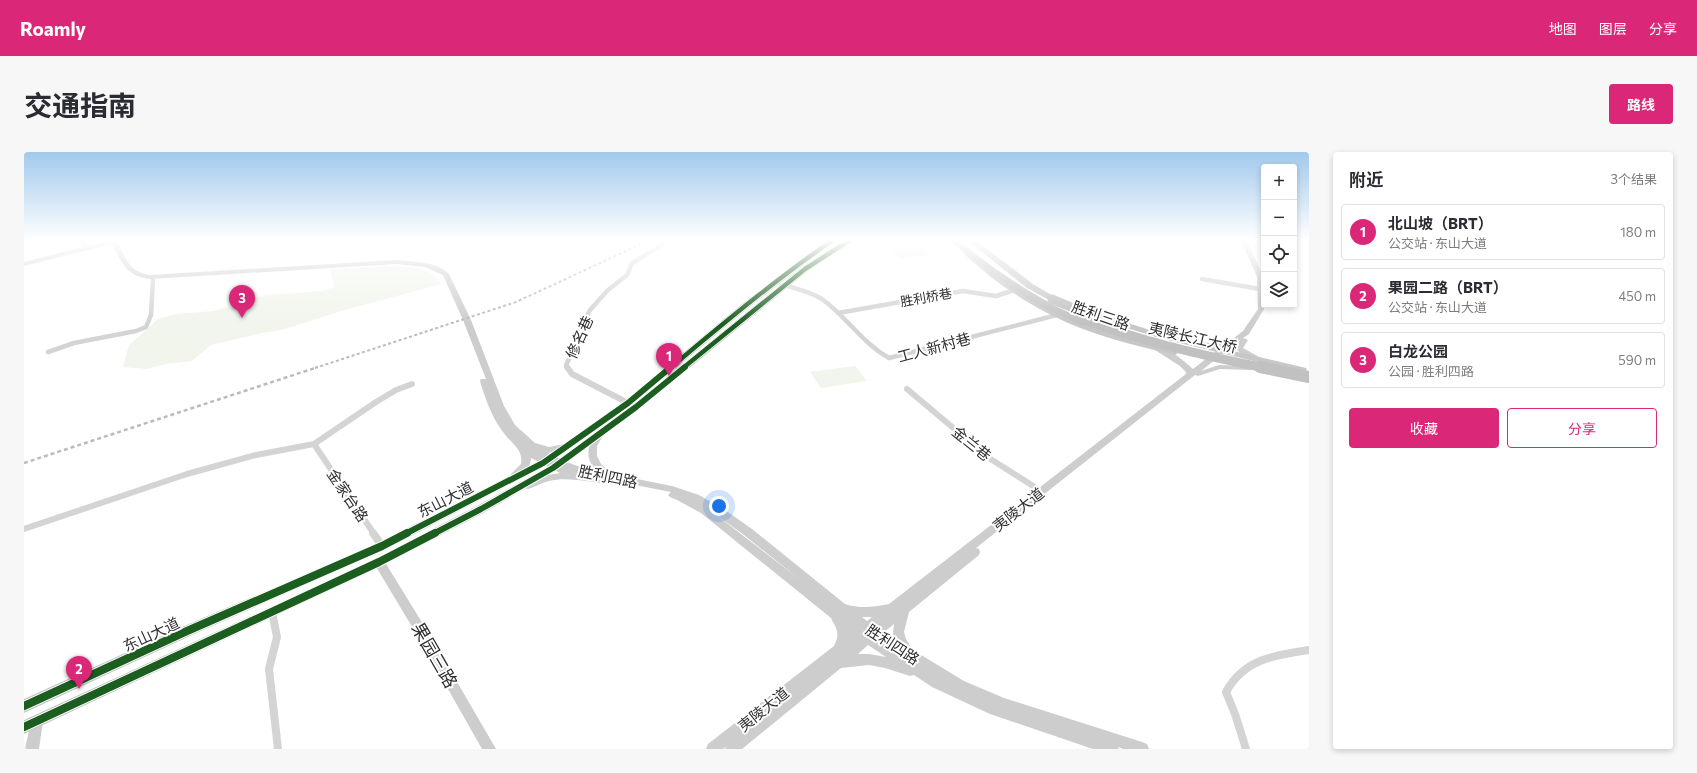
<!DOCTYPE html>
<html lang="zh">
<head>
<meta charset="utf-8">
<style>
  body { margin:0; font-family:Commissioner,"Noto Sans SC",sans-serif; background:#f7f7f7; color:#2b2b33 }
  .controls { position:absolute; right:12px; top:12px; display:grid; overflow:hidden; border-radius:4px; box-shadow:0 2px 6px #0003 }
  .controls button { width:36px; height:36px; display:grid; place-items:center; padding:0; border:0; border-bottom:1px solid #e1e1e2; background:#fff; color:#2b2b33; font:20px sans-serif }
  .you { position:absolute; left:695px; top:354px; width:14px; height:14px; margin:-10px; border:3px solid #fff; border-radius:50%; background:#1a73e8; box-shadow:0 0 0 6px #1a73e833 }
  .badge { display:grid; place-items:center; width:26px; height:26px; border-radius:50%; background:#db2777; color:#fff; font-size:13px; font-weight:700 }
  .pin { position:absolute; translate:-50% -33px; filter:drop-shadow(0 1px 2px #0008) }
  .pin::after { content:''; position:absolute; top:21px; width:14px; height:12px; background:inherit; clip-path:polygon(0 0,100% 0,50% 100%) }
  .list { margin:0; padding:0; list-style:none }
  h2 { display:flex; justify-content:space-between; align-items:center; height:52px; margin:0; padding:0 16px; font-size:17px }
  h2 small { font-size:13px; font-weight:400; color:#7c7c81 }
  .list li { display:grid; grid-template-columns:26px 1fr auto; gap:12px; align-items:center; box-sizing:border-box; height:56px; margin:0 8px 8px; padding:0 8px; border:1px solid #e1e1e2; border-radius:4px }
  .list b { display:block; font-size:15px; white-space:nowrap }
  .list p { margin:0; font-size:13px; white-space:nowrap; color:#7c7c81 }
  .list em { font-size:13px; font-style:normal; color:#7c7c81 }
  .actions { display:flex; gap:8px; padding:12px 16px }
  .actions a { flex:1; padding:9px 0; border:1px solid #db2777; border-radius:4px; text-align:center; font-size:14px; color:#db2777 }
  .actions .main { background:#db2777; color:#fff }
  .icon { flex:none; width:22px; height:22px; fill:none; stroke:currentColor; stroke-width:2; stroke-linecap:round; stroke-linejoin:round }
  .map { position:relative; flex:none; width:1285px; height:597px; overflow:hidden; border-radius:4px }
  header { display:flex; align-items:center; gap:24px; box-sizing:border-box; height:56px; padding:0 20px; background:#db2777; color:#fff }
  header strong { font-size:19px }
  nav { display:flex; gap:22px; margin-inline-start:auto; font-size:14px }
  .intro { display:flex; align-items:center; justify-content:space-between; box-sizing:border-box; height:96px; padding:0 24px }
  h1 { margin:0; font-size:28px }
  .button { padding:10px 18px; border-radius:4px; background:#db2777; color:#fff; font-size:14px; font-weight:700 }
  main { display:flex; gap:24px; padding:0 24px }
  aside { flex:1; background:#fff; border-radius:4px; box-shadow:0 2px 6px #0003 }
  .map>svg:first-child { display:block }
  .green { fill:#f1f5ec }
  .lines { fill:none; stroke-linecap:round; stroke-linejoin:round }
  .street-far2 { stroke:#d4d4d4; stroke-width:4.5 }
  .street-far1 { stroke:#d4d4d4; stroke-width:6 }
  .street { stroke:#d4d4d4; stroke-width:8 }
  .secondary { fill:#cdcdcd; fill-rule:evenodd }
  .primary { fill:#c7c7c7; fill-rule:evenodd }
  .highway { fill:#c1c1c1; fill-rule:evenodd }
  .rail-far1 { stroke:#bbb; stroke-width:2; stroke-dasharray:3 2.5; stroke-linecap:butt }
  .rail { stroke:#bbb; stroke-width:2.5; stroke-dasharray:4 3; stroke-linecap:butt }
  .highway-bridge-far1 { stroke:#c1c1c1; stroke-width:9 }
  .highway-bridge { stroke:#c1c1c1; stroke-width:12 }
  .cycleway-far2-casing { stroke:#fff; stroke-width:6 }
  .cycleway-far1-casing { stroke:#fff; stroke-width:8 }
  .cycleway-casing { stroke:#fff; stroke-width:10 }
  .cycleway-far2 { stroke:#1b5e20; stroke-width:4.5 }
  .cycleway-far1 { stroke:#1b5e20; stroke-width:6 }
  .cycleway { stroke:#1b5e20; stroke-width:8 }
  .labels { text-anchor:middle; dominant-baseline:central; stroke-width:4; stroke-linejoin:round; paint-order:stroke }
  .far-street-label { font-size:13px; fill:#2f2f2f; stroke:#fff }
  .street-label { font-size:15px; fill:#2f2f2f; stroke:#fff }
  .near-street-label { font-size:18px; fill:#2f2f2f; stroke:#fff }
</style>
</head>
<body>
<header>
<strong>Roamly</strong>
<nav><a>地图</a><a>图层</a><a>分享</a></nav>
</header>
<div class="intro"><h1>交通指南</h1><a class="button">路线</a></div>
<main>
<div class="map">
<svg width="1285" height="597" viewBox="0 0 1285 597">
  <rect width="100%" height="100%" fill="#fff"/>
  <path class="green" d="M897,94L907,103L877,106L867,98Z
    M360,114C379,114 407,113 417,132L317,159L258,178L238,181L187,193L168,209L141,212L123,217L99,215L105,193L134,167L152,162L190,159L241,143L299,139L310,135L306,117Z
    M831,214L843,229L797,236L786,220Z"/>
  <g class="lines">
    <path class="street-far2" d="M58,88L61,95
      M1178,127L1236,137
      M761,133C773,137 787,140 798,147C823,165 838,191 865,206L1033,163
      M814,161L939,139L972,144L990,138
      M24,200L50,191L112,179L122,175L127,163L129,127
      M544,216L542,213L550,197L555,179L566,158L584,138L603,123L608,111L646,88"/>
    <path class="street-far1" d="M543,215L548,222L604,251
      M883,237L965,306L1017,339
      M290,292L350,382
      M0,377L163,322L232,303L290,292L352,250L372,238L388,232"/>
    <path class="street" d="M349,381L358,394
      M248,460L253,485L245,517L254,597
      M1222,597L1211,562L1202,540C1220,507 1251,503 1285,498"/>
    <path class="secondary" d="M86,88H97L96,90L94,91C102,107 106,121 126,123L372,108C389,110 412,109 425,122L447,168L480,254L491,273L511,291L525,295L541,292L544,293L545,295L544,297L524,301C540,310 555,315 573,319C560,306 563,294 573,280H579L580,282L573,294V304L577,312L588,322L648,334L675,343L701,358L728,377L821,452C837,457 849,455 865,452L1162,222V220L1156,214L1131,198V194C1141,193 1162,210 1169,217L1197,195C1190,197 1174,196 1168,191L1169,189L1193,192L1206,189L1219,179L1234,157L1233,125L1217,88H1223L1239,125L1240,157L1225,182L1219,186L1224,188L1219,196L1237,206L1236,208C1228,209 1216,202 1211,196L1216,188L1177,219L1195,213L1224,214L1228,216L1227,218L1196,217L1174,224L1171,223L952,396L955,397L956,400L955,403L885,460L880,480L882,487L889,498L940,529L980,546L1118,590L1123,592L1125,597H1099L1094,595L1095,597H1069L966,562L908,535L890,523L886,524L861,516L845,513L817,516L718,597H701L702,595L699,597H682L684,592L810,494C817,480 812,477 807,466L677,361L653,348L646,345L644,343L647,340L580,327L579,330L576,331C559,329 542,325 525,329C517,331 511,335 504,337L501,336L499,334L501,332L519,324L536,321L507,306C507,316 497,329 487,326L485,324L497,312C499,299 491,294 483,285C469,269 462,249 456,229L457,227H462L439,168L419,123L401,115L372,112L126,127C103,124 98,112 88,92L0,114V110ZM691,362L720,383L779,430ZM838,465H848L843,469ZM870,472L869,480L870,487L859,481ZM844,493L862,505L845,502H834Z
      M355,406L359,407L407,485L472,597H458L399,493L351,413L350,410L351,407Z
      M13,563L18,565L19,569L15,597H1L7,569L8,565Z"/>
    <path class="primary" d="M804,88H812L724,156L607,253L523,313L362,397L168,483L0,561V547L158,475L354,391L515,309L601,249L718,152Z
      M821,88H829L784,119L615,257L533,318L461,360L359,413L0,582V568L351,407L453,354L525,314L609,253L778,115Z
      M943,88H951L1009,132L1041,151L1040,153H1034L1003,136Z
      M942,99L988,134L1033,160L1084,180L1154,198L1155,200L1151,203C1109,193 1066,183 1027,163C995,147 966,126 940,102V100Z
      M1052,156H1058L1141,183L1282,216L1283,218L1279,221L1135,186L1052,160Z"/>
    <path class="highway" d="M925,88H934C975,121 1016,149 1064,169L1066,171L1064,173H1058L1022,157L988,137L957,114Z"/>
    <path class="rail-far1" d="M291,216L492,150L626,88"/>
    <path class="rail" d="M0,311L294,215"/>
    <path class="highway-bridge-far1" d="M1028,147L1063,162
      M1050,164C1112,188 1176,203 1241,216"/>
    <path class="highway-bridge" d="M1236,215L1285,225"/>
    <defs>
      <path id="cycleway-far2" d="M646,216C699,172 752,127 809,88
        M659,216L781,117L826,88"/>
      <path id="cycleway-far1" d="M381,382L519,311L604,251L647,215
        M409,382L457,357L529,316L612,255L661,215"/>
      <path id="cycleway" d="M0,554L163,479L358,394L383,381
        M0,575L355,410L411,381"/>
    </defs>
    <use href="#cycleway-far2" class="cycleway-far2-casing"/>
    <use href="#cycleway-far1" class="cycleway-far1-casing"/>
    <use href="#cycleway" class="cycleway-casing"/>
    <use href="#cycleway-far2" class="cycleway-far2"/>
    <use href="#cycleway-far1" class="cycleway-far1"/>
    <use href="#cycleway" class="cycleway"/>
  </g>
  <linearGradient id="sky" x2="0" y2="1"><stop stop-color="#a1c9ec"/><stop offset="0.51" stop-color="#fff"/><stop offset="1" stop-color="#fff" stop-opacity="0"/></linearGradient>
  <rect width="1285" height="172" fill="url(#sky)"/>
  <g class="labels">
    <g class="far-street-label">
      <text transform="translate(902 145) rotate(-10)">胜利桥巷</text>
    </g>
    <g class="street-label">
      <text transform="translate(1077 163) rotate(19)">胜利三路</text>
      <text transform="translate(555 185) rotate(-66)">修名巷</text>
      <text transform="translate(1169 185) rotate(13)">夷陵长江大桥</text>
      <text transform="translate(910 195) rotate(-15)">工人新村巷</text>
      <text transform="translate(948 291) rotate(39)">金兰巷</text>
      <text transform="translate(584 324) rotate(12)">胜利四路</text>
      <text transform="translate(324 343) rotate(56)">金家台路</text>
      <text transform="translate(421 347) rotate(-27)">东山大道</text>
      <text transform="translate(994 357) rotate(-38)">夷陵大道</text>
      <text transform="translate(127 482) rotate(-25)">东山大道</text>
      <text transform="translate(869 492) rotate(33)">胜利四路</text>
      <text transform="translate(739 557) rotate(-39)">夷陵大道</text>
    </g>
    <g class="near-street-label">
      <text transform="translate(411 503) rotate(60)">果园三路</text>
    </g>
  </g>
</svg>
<div class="controls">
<button>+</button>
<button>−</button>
<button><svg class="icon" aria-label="locate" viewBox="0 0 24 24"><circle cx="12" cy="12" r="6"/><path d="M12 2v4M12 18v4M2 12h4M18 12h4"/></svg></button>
<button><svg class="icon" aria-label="layers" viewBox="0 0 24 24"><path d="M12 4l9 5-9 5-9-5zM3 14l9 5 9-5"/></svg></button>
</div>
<div class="you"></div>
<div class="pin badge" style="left:645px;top:224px">1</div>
<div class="pin badge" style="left:55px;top:537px">2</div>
<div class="pin badge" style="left:218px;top:166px">3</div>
</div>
<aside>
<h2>附近<small>3个结果</small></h2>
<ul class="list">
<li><span class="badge">1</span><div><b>北山坡（BRT）</b><p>公交站 · 东山大道</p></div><em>180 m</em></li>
<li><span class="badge">2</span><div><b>果园二路（BRT）</b><p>公交站 · 东山大道</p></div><em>450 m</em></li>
<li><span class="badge">3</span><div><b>白龙公园</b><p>公园 · 胜利四路</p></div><em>590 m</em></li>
</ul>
<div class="actions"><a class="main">收藏</a><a>分享</a></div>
</aside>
</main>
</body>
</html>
